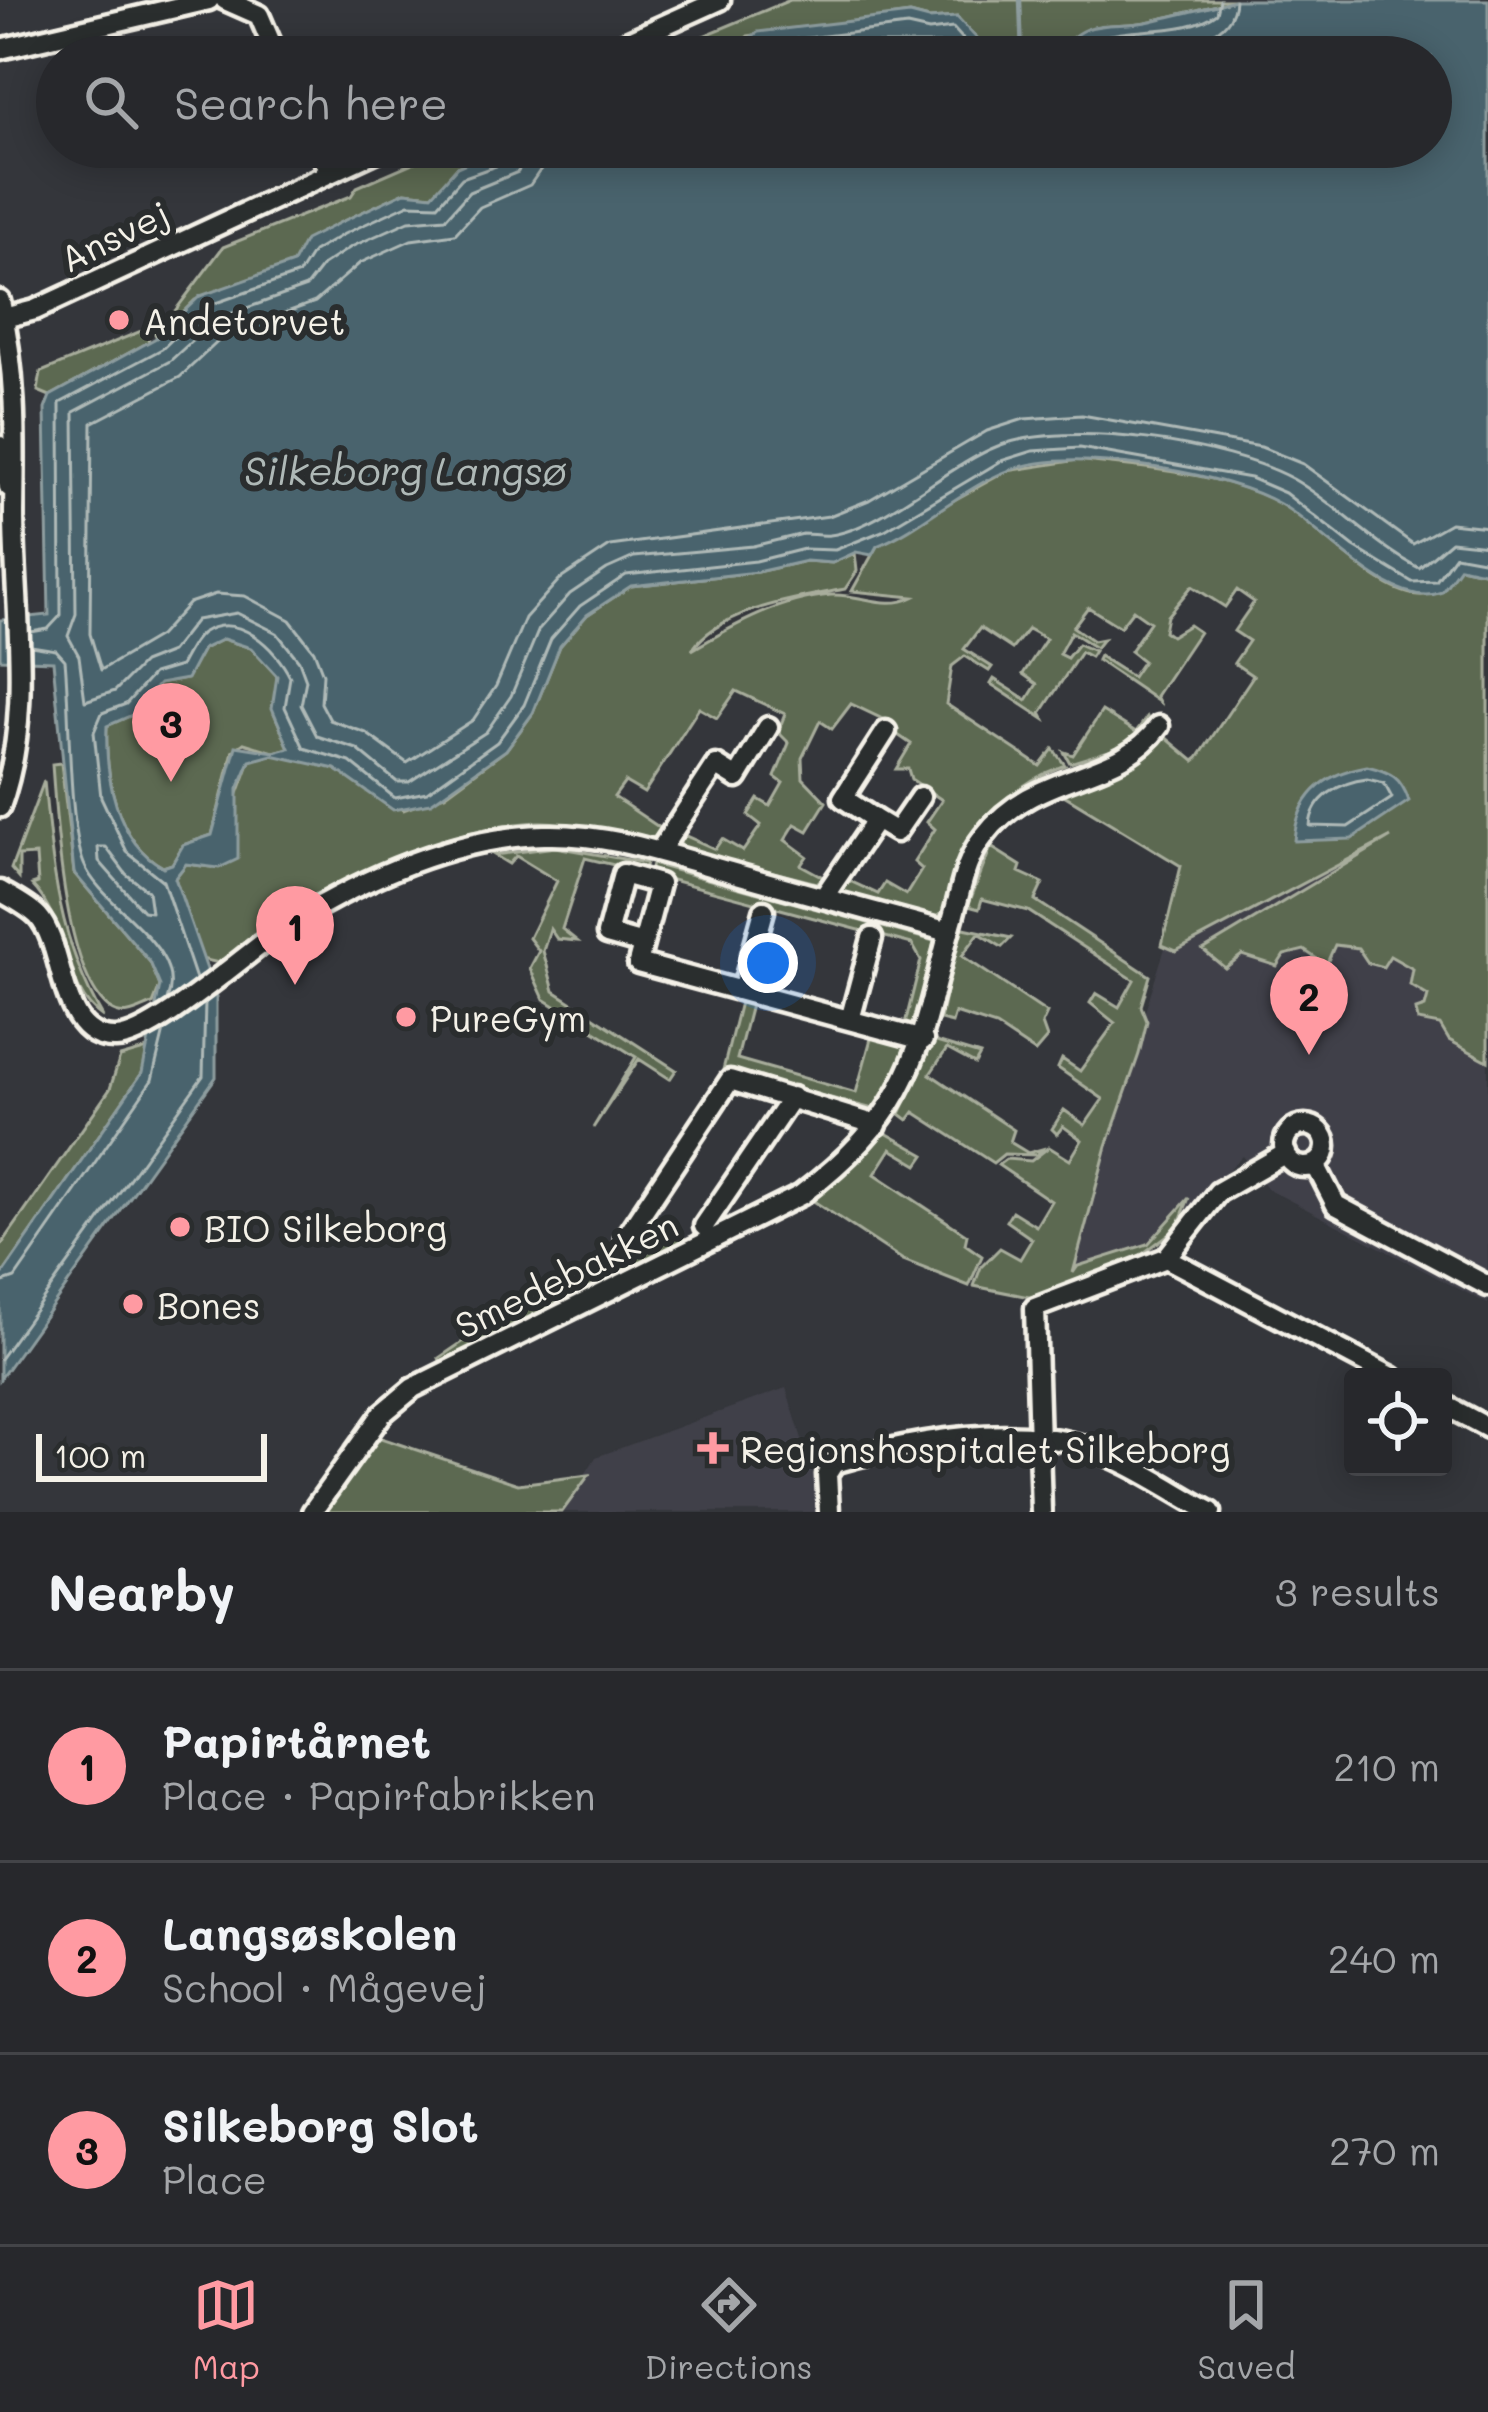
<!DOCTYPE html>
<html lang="en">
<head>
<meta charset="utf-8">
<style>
  body { margin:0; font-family:Mali,sans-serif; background:#2f3034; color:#f1f3f6 }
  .controls { position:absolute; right:36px; bottom:36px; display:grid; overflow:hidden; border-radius:12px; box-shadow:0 6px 30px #0003 }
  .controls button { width:108px; height:108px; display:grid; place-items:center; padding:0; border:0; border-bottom:3px solid #434448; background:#27282c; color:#f1f3f6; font:60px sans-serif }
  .scale { position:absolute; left:36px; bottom:30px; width:231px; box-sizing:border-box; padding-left:12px; border:6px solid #f4f1e8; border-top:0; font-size:33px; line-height:42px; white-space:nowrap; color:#f4f1e8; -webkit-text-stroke:9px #2a2d2e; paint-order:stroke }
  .you { position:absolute; left:768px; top:963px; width:42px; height:42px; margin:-30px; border:9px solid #fff; border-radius:50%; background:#1a73e8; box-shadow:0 0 0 18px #1a73e833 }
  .badge { display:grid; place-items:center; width:78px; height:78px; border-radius:50%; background:#ff9aa2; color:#111; font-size:39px; font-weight:700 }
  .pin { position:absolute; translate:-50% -99px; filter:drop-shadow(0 3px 6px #0008) }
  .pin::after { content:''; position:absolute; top:63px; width:42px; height:36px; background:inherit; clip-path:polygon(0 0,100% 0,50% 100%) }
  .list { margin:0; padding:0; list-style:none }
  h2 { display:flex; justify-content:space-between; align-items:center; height:156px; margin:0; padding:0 48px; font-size:51px }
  h2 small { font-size:39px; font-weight:400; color:#a4a6a9 }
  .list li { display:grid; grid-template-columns:78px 1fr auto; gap:36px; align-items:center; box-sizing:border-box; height:192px; padding:0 48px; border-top:3px solid #434448 }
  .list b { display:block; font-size:45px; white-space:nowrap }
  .list p { margin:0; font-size:39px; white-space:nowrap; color:#a4a6a9 }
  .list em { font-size:39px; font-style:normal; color:#a4a6a9 }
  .icon { flex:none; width:66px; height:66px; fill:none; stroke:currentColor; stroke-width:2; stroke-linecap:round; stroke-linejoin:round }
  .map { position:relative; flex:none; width:1488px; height:1512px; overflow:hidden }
  .search { position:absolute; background:#27282c; box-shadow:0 6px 30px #0003; left:36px; right:36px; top:36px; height:132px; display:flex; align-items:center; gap:30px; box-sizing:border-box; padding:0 42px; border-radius:66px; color:#a4a6a9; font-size:45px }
  .sheet { height:732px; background:#27282c }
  nav { display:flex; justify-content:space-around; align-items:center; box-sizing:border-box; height:168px; border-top:3px solid #434448; background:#27282c; font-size:33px; color:#a4a6a9 }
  nav a { display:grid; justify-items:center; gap:6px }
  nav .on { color:#ff9aa2 }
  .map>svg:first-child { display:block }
  .built { fill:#41414a }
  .green { fill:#5c6951; stroke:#a8ad9c; stroke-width:3 }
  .water { fill:#48646d; stroke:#8d9c9e; stroke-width:3; fill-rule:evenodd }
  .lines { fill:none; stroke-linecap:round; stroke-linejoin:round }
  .shore { stroke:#afb9b7; stroke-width:3 }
  .stream { stroke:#8d9c9e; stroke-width:4.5 }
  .minor-casing { stroke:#f4f1e8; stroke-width:27 }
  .minor { stroke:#2a2d2e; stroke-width:18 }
  .poi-dot { fill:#ff9aa2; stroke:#2a2d2e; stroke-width:4.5 }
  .labels { text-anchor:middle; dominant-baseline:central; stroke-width:12; stroke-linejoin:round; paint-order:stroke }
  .street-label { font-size:36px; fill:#f4f1e8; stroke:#2a2d2e }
  .poi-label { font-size:36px; fill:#f4f1e8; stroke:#2a2d2e; text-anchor:start }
  .water-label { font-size:39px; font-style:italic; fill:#afb9b7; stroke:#2a2d2e }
</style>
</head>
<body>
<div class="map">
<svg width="1488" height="1512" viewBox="0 0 1488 1512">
  <rect width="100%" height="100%" fill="#34363b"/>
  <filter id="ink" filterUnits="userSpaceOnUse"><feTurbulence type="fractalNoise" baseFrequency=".00833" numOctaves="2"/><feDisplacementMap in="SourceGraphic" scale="24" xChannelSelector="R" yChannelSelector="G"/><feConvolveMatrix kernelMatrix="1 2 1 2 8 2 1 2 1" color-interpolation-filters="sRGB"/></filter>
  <g filter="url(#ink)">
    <path class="built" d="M1412,815L1488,953V1304L1268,1189L1243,1156L1191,1205L1176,1235L1071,1281L1099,1157L1165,948Z
      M786,1388L818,1490L819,1512H562L596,1457Z"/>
    <path class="green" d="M790,0H1234C1206,9 1179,14 1151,21C1113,30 1082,14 1057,57H994L957,17L929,19L910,14L748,36C725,60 685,57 653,57Z
      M449,147H503L457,167L433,195L405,192L339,223L311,238L294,263L195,300L157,338L152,327L175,311L223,247L351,196L357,187Z
      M146,329L149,342L50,396L38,391L41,372Z
      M1078,460C1142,469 1220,471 1279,503C1317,523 1376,593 1418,595C1442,597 1446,577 1460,567L1488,573V1061L1449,1040L1440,1025L1418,1021L1416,1010L1425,1007L1428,996L1410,985L1413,969L1390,956L1383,967L1368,963L1358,948L1335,945L1326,965L1304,950L1284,955L1277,966L1242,955L1225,968L1203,950L1391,837L1176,951L1162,945L1181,866L1062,794L1052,797L1049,791L1146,753L1164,736L1194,761L1198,758L1253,676L1234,663L1249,641L1234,631L1254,602L1237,590L1225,607L1192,586L1167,616L1164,631L1171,636L1189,625L1199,632L1156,696L1159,702L1097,660L1099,656L1132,677L1143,661L1130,651L1150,622L1133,610L1120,627L1088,607L1073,627L1093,641L1103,639L1096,648L1071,632L1059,654L1067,658L1078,644L1094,651L1090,657L1081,652L1041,713L1044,719L991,684L994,679L1027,700L1037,684L1023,674L1046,639L1028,629L1012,649L980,628L964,649L992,667L989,671L965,656L952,666L946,704L1040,766L1053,749L1065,765C994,791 963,842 945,911L937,917L846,896L840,887L841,877L878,894L885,883L906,895L922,869L914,862L935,829L927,822L942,800L911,779L908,769H896L911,744L892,731L895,725L851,704L832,729L820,721L802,758L803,778L826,802L808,831L795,824L785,840L807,856L801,865L823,877L817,883L681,849L679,833L715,849L722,839L743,851L761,825L748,815L758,799L770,806L783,783L775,777L789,743L778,732L785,714L736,691L717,718L699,708L644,793L625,782L614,797L663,830L655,837C618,845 577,820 537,822C423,829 307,895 219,963L201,959L175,878L186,864L211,867L250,761C299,736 363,785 403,810L445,795L506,750L533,713L560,646L587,615L631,586L757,572L806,561L832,563L855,553L857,571L845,589C799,598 719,609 692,650C734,625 781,599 831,595C860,593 886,611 913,597L852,591L877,546L956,499L1007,471Z
      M223,639L251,648L277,676L274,713L289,748L274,752L244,743L233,751L212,835L183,845L172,864L163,867C115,841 105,775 107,726L132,715L159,684L186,679L203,649Z
      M1102,711L1136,732L1147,717L1150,724L1122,747L1070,763L1064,752L1073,755Z
      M61,763L74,873L150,962L160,986L153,1004C141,1008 125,1020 110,1009C64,974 56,819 52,764Z
      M44,781C52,866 59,942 103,1017C62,990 70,924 32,885L38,883L36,855L19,856V878L11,869Z
      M555,847L646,863L643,872L585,858L562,929L577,941L557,939L550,929L543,951L554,991L676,1070L670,1079L639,1059L593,1128L636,1057L544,999L530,968L539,951L529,938L557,881L516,856L509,864L494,855Z
      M991,847L1021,866L1019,872L1043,883L1035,900L1150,976L1141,1006L1147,1021L1139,1054L1107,1146L1073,1273L1078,1266L1148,1244L1189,1198L1177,1228L1133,1261L1034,1298L974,1286L981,1267L1000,1248L1020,1259L1032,1239L1006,1221L1012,1211L1036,1226L1051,1201L998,1165L1006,1159L1031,1161L1049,1147L1070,1160L1082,1140L1063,1126L1057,1134L1052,1129L1064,1110L1085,1125L1103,1099L1058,1068L1062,1059L1080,1071L1115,1023L1090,1003L1096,993L1119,1007L1134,980L1028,911L982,899L979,909L968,906Z
      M652,864L934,941L917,1026L911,1031L860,1018L861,1011L905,1024L921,960L912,944L649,874Z
      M959,927L1011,938L1002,947L979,933L962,956L1047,1013L1042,1024L1047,1038L1035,1052L996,1026L955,1013L952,1023L940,1020Z
      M741,998L752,1001L737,1059L856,1093L872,1035L907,1046L893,1082L873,1109L723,1070Z
      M933,1041L980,1055L975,1064L947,1049L930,1074L1014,1130L1010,1142L1028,1153L1042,1149L1037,1155L1004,1154L993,1163L914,1112L908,1120L900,1114Z
      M151,1048L142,1073L0,1278V1247L110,1089L120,1057Z
      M884,1132L925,1155L918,1165L891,1149L875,1174L967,1235L965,1244L982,1256L969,1286L903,1260L812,1200Z
      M653,1227L688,1240L441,1362L439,1358L492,1322L501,1327L508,1317L660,1246Z
      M375,1436L518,1484L589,1475L562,1512H323Z"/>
    <path class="water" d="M1234,0H1488V573L1460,567L1442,592C1391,612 1322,527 1280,504C1226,473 1100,454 1039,463C977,471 932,524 877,546L872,555L856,552L832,563L806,561L757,572L631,586L587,615L560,646L533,713L506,750L431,803L393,810L335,769L272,755L250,761L238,789V859L219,868L186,864L175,878L216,995V1077L0,1379V1278L142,1073L160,986L150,962L74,873L53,661L0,659V620L49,615L45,409L50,396L156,338L200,296L293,263L305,240L339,223L405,192L432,195L457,167L503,147H1431V57H1057C1082,13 1113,30 1151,21C1179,14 1206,9 1234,0ZM223,639L251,648L277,676L272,708L289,748L274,752L236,746L212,835L183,845L172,864L163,867C115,841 105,775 107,726L132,715L159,684L187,679L203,649Z
      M910,14L929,19L957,17L994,57H701L736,48L758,32Z
      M1367,766C1391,772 1401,777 1409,801L1352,839L1294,841C1297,795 1325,773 1367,766Z"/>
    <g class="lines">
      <path class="shore" d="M745,57L758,44L907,26L929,31L953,28L979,57
        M806,57L863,44H948L960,57
        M1071,57C1096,18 1181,42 1217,13L1220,0
        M1097,57C1134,39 1232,58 1235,0
        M528,147L518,172L469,192L446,218L409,221L351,247L323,265L306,287L216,319L170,361L74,412L76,614L68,636L79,656L85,701L115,691L143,663L171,652L196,620L237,613L277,633L299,661L306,680L301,705L317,736L357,749L397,782H409L486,732L511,696L539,629L570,594L607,569L634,557L753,546L803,534C811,534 822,536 830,535C880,529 947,466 998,446C1068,419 1227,443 1293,479C1338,505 1373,544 1419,568L1451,541L1488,545
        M546,147L543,166L530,185L480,207L455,234L411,240L360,263L315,302L226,334L180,377L92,423L90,634L101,670L159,636L189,603L216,594L245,596L290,620L314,651L323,674L321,703L330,720L366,733L407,763L473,720L496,686L525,618L559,580L610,546L829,516L869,500L987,431L1024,419L1082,415L1261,447L1303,464L1413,544L1450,523L1488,527
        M31,632L48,629L61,615L60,403L162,349L207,306L299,274L313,252L344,234L409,204L438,205L462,178L507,162L513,147
        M31,646L56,650L65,660C70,709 68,824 84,864C101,907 189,947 167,1000
        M1367,779L1384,783L1392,798L1348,827L1310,826C1312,797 1341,782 1367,779Z
        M98,847H106L126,874L148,891L151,912L143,911L99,861Z
        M196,979L163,881L127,852L101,797L94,732L102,713L126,704L153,674L180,666C186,655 192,641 202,633C237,610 276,648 290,677L285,707L304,748L350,762L395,798L427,792L497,742L524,705L551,639L580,606L626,575L756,561L804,549L835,550L885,530L1001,461L1033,451L1080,448L1250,478L1285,493L1354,547L1412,582L1436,581L1455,555L1488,561
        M0,1283L15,1278L152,1080L164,1031
        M0,1359L203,1076L205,1003"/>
      <path class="stream" d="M1020,0L1022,57"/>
      <defs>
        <path id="minor" d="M225,0L259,15L277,57
          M0,49L209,0
          M593,57L720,0
          M318,147L330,173
          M0,301C17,373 15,440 14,513C14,610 34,713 0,807
          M0,319L35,310L386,147
          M0,446L9,487
          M876,820L896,832L920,797
          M659,852L716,765L737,778L768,727
          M0,891C12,898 28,906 38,916C67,948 57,1040 116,1038C155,1037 250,949 289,924C364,878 455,837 544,835C608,833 669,855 730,872C803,893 876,912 949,932
          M823,898L876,820L843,798L886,731
          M643,944L607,934L623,874L659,884L638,963L923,1040
          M742,991L764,911
          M850,1020L872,938
          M1284 1146a21 21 0 1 1 42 0a21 21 0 1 1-42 0Z
          M1315,1164L1336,1205L1488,1286
          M704,1226L792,1097
          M625,1238L730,1080L877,1125
          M1166,1258L1392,1377
          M1443,1404L1488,1428
          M312,1512L382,1414L413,1388L801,1195C917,1106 916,1053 952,921C961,891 964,861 984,836C1035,769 1118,784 1159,726
          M829,1512L827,1474L834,1463C908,1442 1003,1423 1080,1445C1126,1459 1169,1489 1211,1512
          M1041,1512L1035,1308L1166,1258L1218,1192L1286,1153"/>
      </defs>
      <use href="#minor" class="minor-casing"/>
      <use href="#minor" class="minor"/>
    </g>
  </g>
  <g class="poi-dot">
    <circle cx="119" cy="320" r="12"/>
    <circle cx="406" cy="1017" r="12"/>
    <circle cx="180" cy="1227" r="12"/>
    <circle cx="133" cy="1304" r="12"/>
    <path d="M707 1430h12v12h12v12h-12v12h-12v-12h-12v-12h12z"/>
  </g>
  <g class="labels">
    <g class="street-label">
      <text transform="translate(114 235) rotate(-26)">Ansvej</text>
      <text transform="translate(566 1274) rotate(-26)">Smedebakken</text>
    </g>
    <g class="poi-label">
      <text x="143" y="320">Andetorvet</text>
      <text x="430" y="1017">PureGym</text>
      <text x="204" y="1227">BIO Silkeborg</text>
      <text x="157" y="1304">Bones</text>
      <text x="740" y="1448">Regionshospitalet Silkeborg</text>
    </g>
    <g class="water-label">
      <text x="405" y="469">Silkeborg Langsø</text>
    </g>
  </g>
</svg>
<div class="controls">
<button><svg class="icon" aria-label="locate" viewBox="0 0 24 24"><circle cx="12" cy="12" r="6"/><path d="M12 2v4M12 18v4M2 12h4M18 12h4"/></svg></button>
</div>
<div class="scale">100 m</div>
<div class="you"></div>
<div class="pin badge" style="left:295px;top:985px">1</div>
<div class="pin badge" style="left:1309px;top:1055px">2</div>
<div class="pin badge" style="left:171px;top:782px">3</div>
<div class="search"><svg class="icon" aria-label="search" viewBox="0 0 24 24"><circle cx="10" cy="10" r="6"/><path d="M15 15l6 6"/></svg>Search here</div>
</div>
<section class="sheet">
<h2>Nearby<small>3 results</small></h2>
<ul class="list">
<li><span class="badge">1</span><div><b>Papirtårnet</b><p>Place · Papirfabrikken</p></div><em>210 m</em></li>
<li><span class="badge">2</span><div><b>Langsøskolen</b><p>School · Mågevej</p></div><em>240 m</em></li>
<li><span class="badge">3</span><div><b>Silkeborg Slot</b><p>Place</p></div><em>270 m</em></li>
</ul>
</section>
<nav>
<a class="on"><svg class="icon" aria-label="map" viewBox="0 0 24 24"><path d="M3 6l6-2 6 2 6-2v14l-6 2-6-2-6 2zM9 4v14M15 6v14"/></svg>Map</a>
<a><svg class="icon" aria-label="directions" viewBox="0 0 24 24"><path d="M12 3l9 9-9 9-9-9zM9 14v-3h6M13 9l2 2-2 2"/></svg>Directions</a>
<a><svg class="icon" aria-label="saved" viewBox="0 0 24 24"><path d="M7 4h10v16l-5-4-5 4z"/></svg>Saved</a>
</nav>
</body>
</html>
